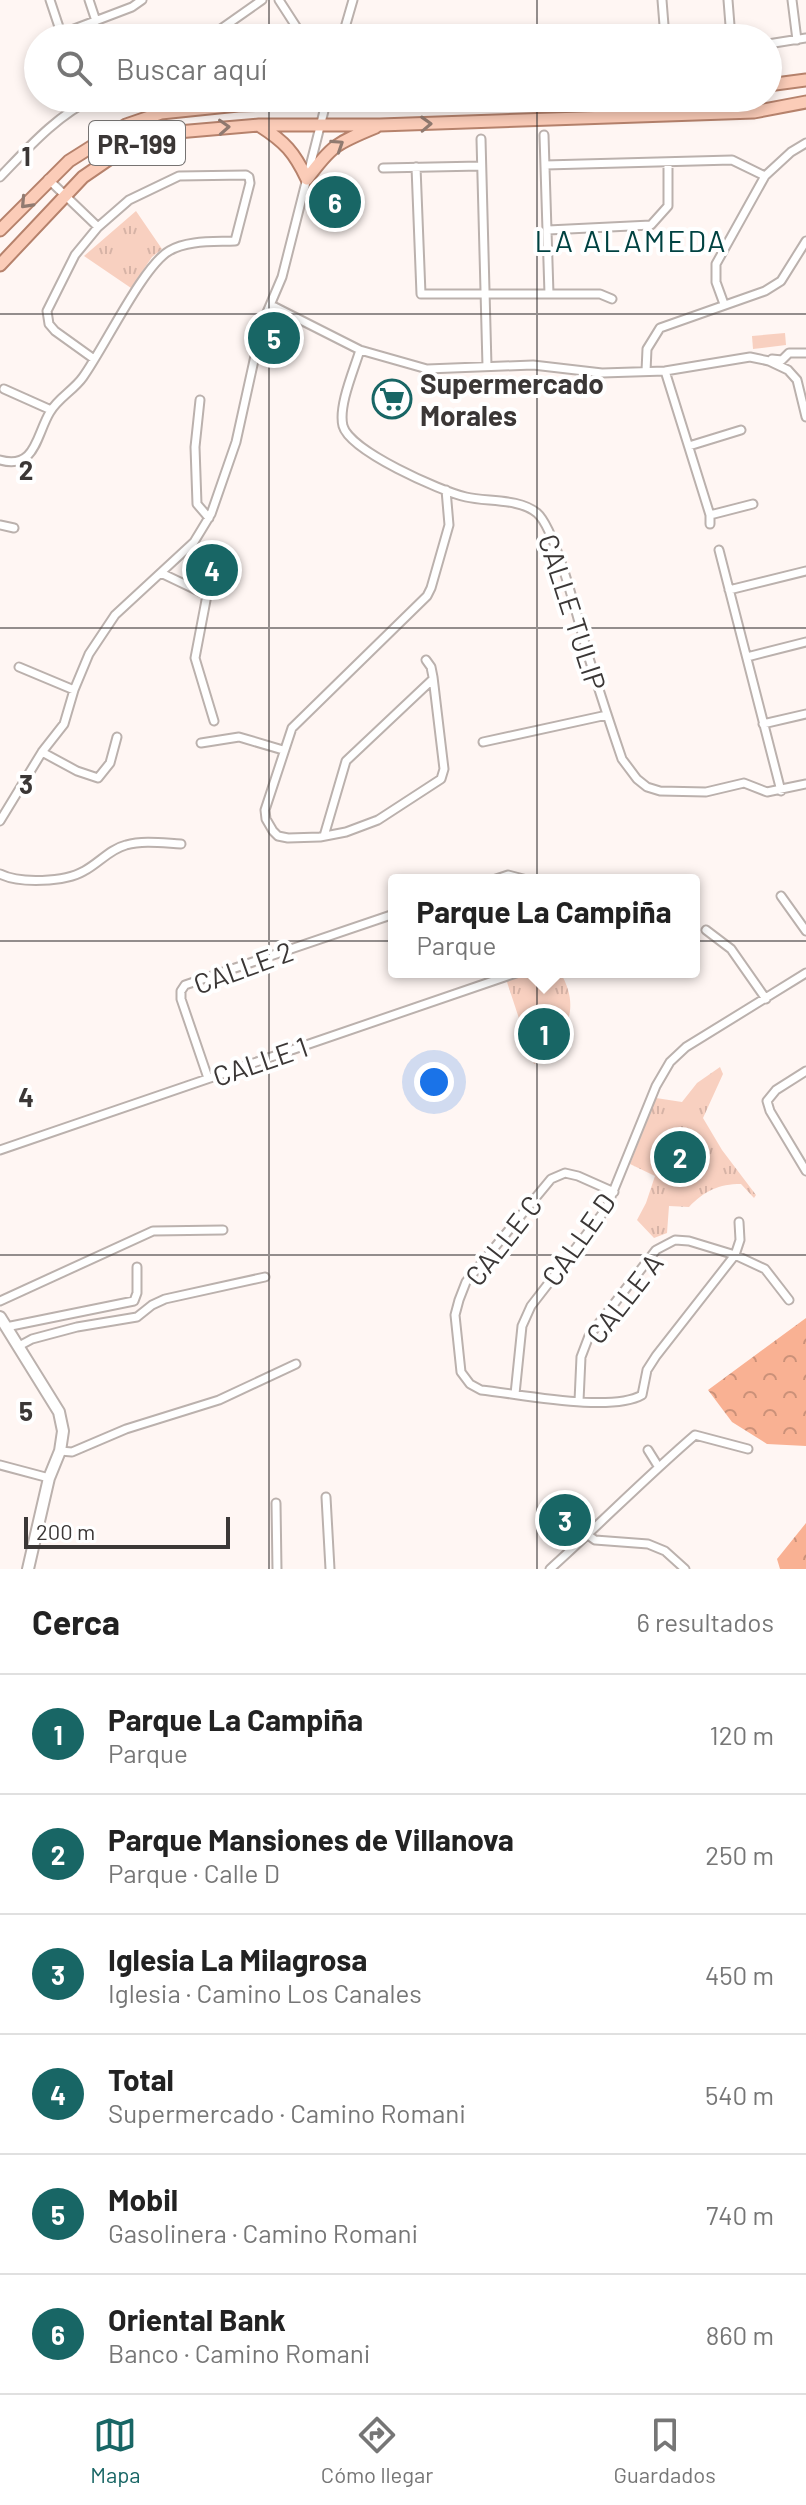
<!DOCTYPE html>
<html lang="es">
<head>
<meta charset="utf-8">
<style>
  body { margin:0; font-family:Barlow,sans-serif; background:#f2f2f2; color:#222 }
  .scale { position:absolute; left:24px; bottom:20px; width:206px; box-sizing:border-box; padding-left:8px; border:4px solid #3b3736; border-top:0; font-size:22px; line-height:28px; white-space:nowrap; color:#3b3736; -webkit-text-stroke:6px #fff; paint-order:stroke }
  .you { position:absolute; left:434px; top:1082px; width:28px; height:28px; margin:-20px; border:6px solid #fff; border-radius:50%; background:#1a73e8; box-shadow:0 0 0 12px #1a73e833 }
  .badge { display:grid; place-items:center; width:52px; height:52px; border-radius:50%; background:#186665; color:#fff; font-size:26px; font-weight:700 }
  .pin { position:absolute; translate:-50% -50%; border:4px solid #fff; box-shadow:0 2px 8px #0006 }
  .popup { position:absolute; left:388px; top:874px; width:312px; height:104px; box-sizing:border-box; display:grid; place-content:center; border-radius:8px; background:#fff; filter:drop-shadow(0 2px 6px #0005); font-size:26px; white-space:nowrap; color:#767676 }
  .popup b { font-size:30px; color:#222 }
  .popup::after { content:''; position:absolute; left:50%; top:100%; margin-left:-16px; border:16px solid transparent; border-top-color:#fff }
  .list { margin:0; padding:0; list-style:none }
  h2 { display:flex; justify-content:space-between; align-items:center; height:104px; margin:0; padding:0 32px; font-size:34px }
  h2 small { font-size:26px; font-weight:400; color:#767676 }
  .list li { display:grid; grid-template-columns:52px 1fr auto; gap:24px; align-items:center; box-sizing:border-box; height:120px; padding:0 32px; border-top:2px solid #e0e0e0 }
  .list b { display:block; font-size:30px; white-space:nowrap }
  .list p { margin:0; font-size:26px; white-space:nowrap; color:#767676 }
  .list em { font-size:26px; font-style:normal; color:#767676 }
  .icon { flex:none; width:44px; height:44px; fill:none; stroke:currentColor; stroke-width:2; stroke-linecap:round; stroke-linejoin:round }
  .map { position:relative; flex:none; width:806px; height:1569px; overflow:hidden }
  .search { position:absolute; background:#fff; box-shadow:0 4px 12px #0003; left:24px; right:24px; top:24px; height:88px; display:flex; align-items:center; gap:20px; box-sizing:border-box; padding:0 28px; border-radius:44px; color:#767676; font-size:30px }
  .sheet { height:824px; background:#fff }
  nav { display:flex; justify-content:space-around; align-items:center; box-sizing:border-box; height:112px; border-top:2px solid #e0e0e0; background:#fff; font-size:22px; color:#767676 }
  nav a { display:grid; justify-items:center; gap:4px }
  nav .on { color:#186665 }
  .map>svg:first-child { display:block }
  .grass { fill:#f8d0c0 }
  .forest { fill:url(#forest-crowns) }
  .park { fill:url(#park-tufts) }
  .lines { fill:none; stroke-linecap:round; stroke-linejoin:round }
  .street-casing { stroke:#bbb1ad; stroke-width:11 }
  .secondary-casing { stroke:#bbb1ad; stroke-width:14 }
  .primary-casing { stroke:#b6826c; stroke-width:15 }
  .street { stroke:#fff; stroke-width:7 }
  .secondary { stroke:#fff; stroke-width:10 }
  .primary { stroke:#fbccb8; stroke-width:11 }
  .oneway { stroke:#917a70 }
  .grid { fill:none; stroke:#3b3736; stroke-width:2; stroke-opacity:0.55 }
  .labels { text-anchor:middle; dominant-baseline:central; stroke-width:8; stroke-linejoin:round; paint-order:stroke }
  .shield { fill:#fff; stroke:#767372; stroke-width:2 }
  .shield-label { font-size:26px; font-weight:bold; fill:#3b3736 }
  .poi-label { font-size:28px; font-weight:bold; fill:#3b3736; stroke:#fff; text-anchor:start }
  .street-label { font-size:28px; fill:#3b3736; stroke:#fff }
  .neighbourhood-label { font-size:30px; letter-spacing:2px; fill:#004241; stroke:#fff }
  .grid-label { font-size:26px; text-anchor:middle; font-weight:bold; fill:#3b3736; stroke:#fff; stroke-width:8; stroke-linejoin:round; paint-order:stroke }
</style>
</head>
<body>
<div class="map">
<svg width="806" height="1569" viewBox="0 0 806 1569">
  <defs>
    <pattern id="forest-crowns" width="20" height="18" patternUnits="userSpaceOnUse" patternTransform="scale(2)"><rect width="20" height="18" fill="#f9b193"/><path d="M2 6a3 3 0 1 1 6 0M12 15a3 3 0 1 1 6 0" fill="none" stroke="#cb9179"/></pattern>
    <pattern id="park-tufts" width="24" height="20" patternUnits="userSpaceOnUse" patternTransform="scale(2)"><rect width="24" height="20" fill="#f8d0c0"/><path d="M3 7l-1-3M5 7V3M7 7l1-3M15 17l-1-3M17 17v-4M19 17l1-3" fill="none" stroke="#d6b3a6"/></pattern>
  </defs>
  <rect width="100%" height="100%" fill="#fff6f3"/>
  <path class="grass" d="M785,333L786,345L753,349L752,336Z"/>
  <path class="forest" d="M806,1318V1446L767,1444L732,1422L708,1390Z
    M806,1523V1569H780L777,1559Z"/>
  <path class="park" d="M136,211L162,249L152,257L131,288L84,256Z
    M528,972H560C580,1006 567,1024 554,1057L534,1064L506,979Z
    M720,1067L723,1074L703,1118L722,1150L756,1195L754,1198L741,1184C719,1184 704,1191 689,1207L669,1206L667,1233L654,1238L637,1220L646,1203L655,1176L630,1164L656,1098L682,1102L697,1083Z"/>
  <g class="lines">
    <defs>
      <path id="street" d="M50,0L62,36
        M89,0L96,21
        M279,0L299,31L297,38
        M662,0L665,38
        M728,0L731,38
        M792,0L797,40
        M61,34L132,7L142,0
        M208,38L262,0
        M342,38L353,0
        M768,44L806,38
        M184,98L187,109
        M544,135L549,294
        M481,139L487,366
        M545,165L732,160L765,176
        M416,167L421,294H600L612,299
        M383,168L481,166
        M0,177C28,148 57,115 94,98
        M48,179L98,227
        M548,230L651,225L668,206V162
        M724,304L716,282V264L765,176L791,152L806,143
        M271,305L360,350L427,369L533,365L602,373L665,371L750,357L769,361L788,370L797,380L806,417
        M360,350C354,370 338,406 343,426C350,451 440,491 466,497C487,502 519,498 537,513C556,529 580,627 588,655C599,690 610,724 622,759L637,779L647,787L660,791L706,792L744,783L767,792L806,784
        M772,359L782,360L789,353H806
        M646,371L647,349L660,328L765,291L781,281L806,241
        M665,371L710,515V524
        M4,389L51,410
        M200,400L195,447L197,504L209,518
        M689,446L741,430
        M0,460C36,470 36,435 50,412C58,398 74,390 83,377C104,348 143,266 169,251C187,240 214,242 235,241L250,183L249,177L246,175L179,176L129,200L98,227L75,255L47,311L49,324L55,331L94,359
        M710,515L753,504
        M0,525L14,528
        M719,550L781,791
        M161,573L207,595L195,658L214,721
        M729,590L806,571
        M747,657L806,642
        M426,660L431,667L433,677L444,769L441,779L378,820L346,832L320,837L288,838L278,836L273,831L266,819L265,810L292,728L427,596L431,588L449,525L446,490
        M19,667L74,690
        M763,724L806,714
        M483,742L607,715
        M201,743L239,737L283,750
        M42,752L77,771L98,778L110,763L117,737
        M0,821L42,752L64,724L74,690L89,654L115,615L194,542L211,514L236,442L262,324L282,277L327,99
        M324,836L346,761L433,679
        M0,874C20,884 65,882 84,871C99,863 110,849 126,845C143,840 163,843 181,844
        M493,880L508,875L527,880
        M781,896L806,931
        M706,930L731,949L766,999
        M806,1071L776,1090L767,1101L770,1111L806,1171
        M208,1078L181,999V991L185,985L394,914
        M0,1150L519,972
        M614,1192L578,1176L565,1173L551,1179L466,1282L459,1300L455,1315L461,1372L470,1384L481,1390C520,1394 610,1413 642,1395L647,1370L656,1356L735,1255L740,1240L739,1222
        M0,1301L153,1231L223,1230
        M6,1327L134,1301L137,1293V1267
        M19,1346L32,1339L77,1327L137,1317L152,1305L165,1299L265,1277
        M515,1394L522,1326L531,1306L606,1209L656,1086L670,1062L686,1047L806,973
        M579,1401L581,1357L589,1336L656,1250L675,1240L689,1241L735,1255L765,1269L789,1300
        M648,1450L658,1466
        M60,1451L72,1452L126,1429L219,1400L296,1364
        M0,1465L49,1478
        M326,1497L330,1569
        M276,1503L277,1569
        M588,1535L595,1540L648,1544L665,1551L685,1569
        M550,1569C599,1525 645,1478 695,1435L748,1449"/>
      <path id="secondary" d="M0,1317L59,1412L63,1431L60,1451L49,1478L28,1569"/>
      <path id="primary" d="M768,85L806,80
        M260,126C285,142 294,152 307,179C332,145 337,143 376,127
        M0,230L69,161L126,125L161,113L238,105L494,98
        M0,265L83,177L118,153L145,139L166,133L259,125H380L754,112L806,102"/>
    </defs>
    <use href="#street" class="street-casing"/>
    <use href="#secondary" class="secondary-casing"/>
    <use href="#primary" class="primary-casing"/>
    <use href="#street" class="street"/>
    <use href="#secondary" class="secondary"/>
    <use href="#primary" class="primary"/>
  </g>
  <defs><path id="oneway-chevron" d="M-2-3.5L2.5 0L-2 3.5" fill="none" stroke-width="1.6" stroke-linecap="round" stroke-linejoin="round" transform="scale(2)"/></defs>
  <g class="oneway">
    <use href="#oneway-chevron" transform="translate(426 124) rotate(-2)"/>
    <use href="#oneway-chevron" transform="translate(224 127) rotate(-3)"/>
    <use href="#oneway-chevron" transform="translate(338 145) rotate(-33)"/>
    <use href="#oneway-chevron" transform="translate(26 203) rotate(133)"/>
  </g>
  <path class="grid" d="M269,0V38M537,0V38M269,98V1569M537,98V1569M0,314H806M0,628H806M0,941H806M0,1255H806"/>
  <defs>
    <symbol id="supermarket-ring" viewBox="-11 -11 22 22"><circle r="9.5" fill="#fff" stroke="#186665" stroke-width="1.5"/><path d="M-6-5.5h2.5l.6 2H6L4.5 2H-2.5L-4.4-4H-6ZM-1.5 3.2a1.3 1.3 0 1 0 .1 0ZM3 3.2a1.3 1.3 0 1 0 .1 0Z" fill="#186665"/></symbol>
  </defs>
  <g fill-rule="evenodd">
    <use href="#supermarket-ring" x="370" y="377" width="44" height="44"/>
  </g>
  <g class="labels">
    <rect class="shield" x="89" y="121" width="96" height="44" rx="6"/>
    <g class="shield-label">
      <text x="137" y="143">PR-199</text>
    </g>
    <g class="poi-label">
      <text x="420" y="383">Supermercado<tspan x="420" dy="32">Morales</tspan></text>
    </g>
    <g class="street-label">
      <text transform="translate(573 612) rotate(72)">CALLE TULIP</text>
      <text transform="translate(243 967) rotate(-20)">CALLE 2</text>
      <text transform="translate(260 1061) rotate(-19)">CALLE 1</text>
      <text transform="translate(578 1239) rotate(-55)">CALLE D</text>
      <text transform="translate(503 1240) rotate(-52)">CALLE C</text>
      <text transform="translate(624 1298) rotate(-52)">CALLE A</text>
    </g>
    <g class="neighbourhood-label">
      <text x="631" y="240">LA ALAMEDA</text>
    </g>
  </g>
  <g class="grid-label">
    <text x="26" y="166">1</text>
    <text x="26" y="480">2</text>
    <text x="26" y="794">3</text>
    <text x="26" y="1107">4</text>
    <text x="26" y="1421">5</text>
  </g>
</svg>
<div class="scale">200 m</div>
<div class="you"></div>
<div class="pin badge" style="left:544px;top:1034px">1</div>
<div class="popup"><b>Parque La Campiña</b>Parque</div>
<div class="pin badge" style="left:680px;top:1157px">2</div>
<div class="pin badge" style="left:565px;top:1520px">3</div>
<div class="pin badge" style="left:212px;top:570px">4</div>
<div class="pin badge" style="left:274px;top:338px">5</div>
<div class="pin badge" style="left:335px;top:202px">6</div>
<div class="search"><svg class="icon" aria-label="search" viewBox="0 0 24 24"><circle cx="10" cy="10" r="6"/><path d="M15 15l6 6"/></svg>Buscar aquí</div>
</div>
<section class="sheet">
<h2>Cerca<small>6 resultados</small></h2>
<ul class="list">
<li><span class="badge">1</span><div><b>Parque La Campiña</b><p>Parque</p></div><em>120 m</em></li>
<li><span class="badge">2</span><div><b>Parque Mansiones de Villanova</b><p>Parque · Calle D</p></div><em>250 m</em></li>
<li><span class="badge">3</span><div><b>Iglesia La Milagrosa</b><p>Iglesia · Camino Los Canales</p></div><em>450 m</em></li>
<li><span class="badge">4</span><div><b>Total</b><p>Supermercado · Camino Romani</p></div><em>540 m</em></li>
<li><span class="badge">5</span><div><b>Mobil</b><p>Gasolinera · Camino Romani</p></div><em>740 m</em></li>
<li><span class="badge">6</span><div><b>Oriental Bank</b><p>Banco · Camino Romani</p></div><em>860 m</em></li>
</ul>
</section>
<nav>
<a class="on"><svg class="icon" aria-label="map" viewBox="0 0 24 24"><path d="M3 6l6-2 6 2 6-2v14l-6 2-6-2-6 2zM9 4v14M15 6v14"/></svg>Mapa</a>
<a><svg class="icon" aria-label="directions" viewBox="0 0 24 24"><path d="M12 3l9 9-9 9-9-9zM9 14v-3h6M13 9l2 2-2 2"/></svg>Cómo llegar</a>
<a><svg class="icon" aria-label="saved" viewBox="0 0 24 24"><path d="M7 4h10v16l-5-4-5 4z"/></svg>Guardados</a>
</nav>
</body>
</html>
